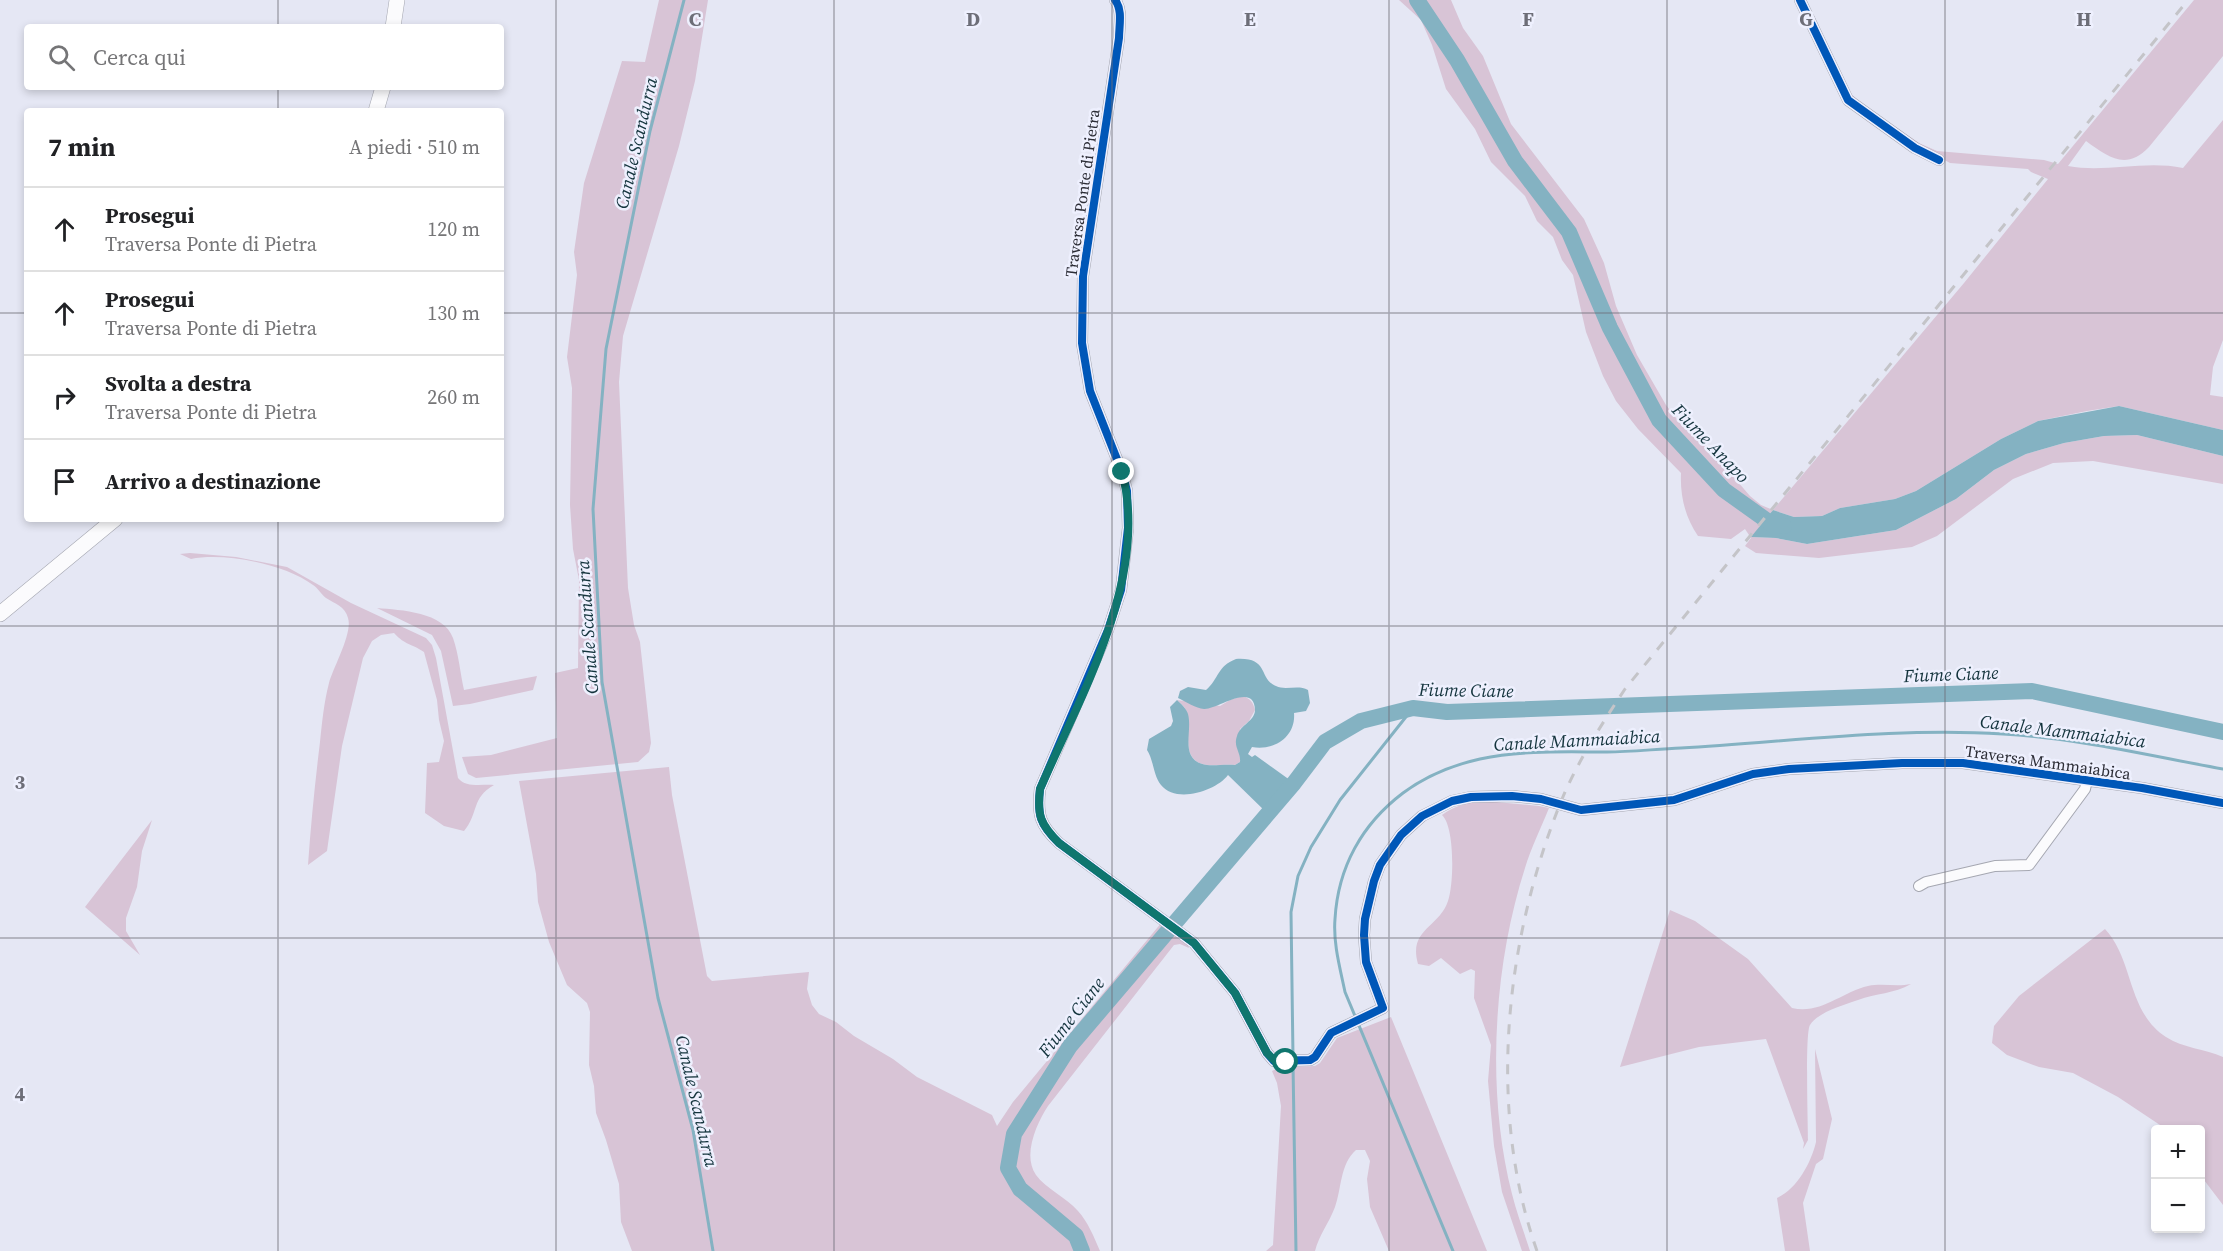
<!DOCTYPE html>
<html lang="it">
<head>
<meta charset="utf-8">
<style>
  body { margin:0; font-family:"Source Serif 4",serif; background:#f2f2f2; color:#202124 }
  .controls { position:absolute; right:18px; bottom:18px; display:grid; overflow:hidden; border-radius:6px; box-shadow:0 3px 9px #0003 }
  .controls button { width:54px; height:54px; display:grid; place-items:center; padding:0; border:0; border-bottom:2px solid #e0e0e0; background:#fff; color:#202124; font:30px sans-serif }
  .stop { position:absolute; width:18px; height:18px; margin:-14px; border:4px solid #0f766e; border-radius:50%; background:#fff }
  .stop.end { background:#0f766e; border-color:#fff; box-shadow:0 2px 6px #0008 }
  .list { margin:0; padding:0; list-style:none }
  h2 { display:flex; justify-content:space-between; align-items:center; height:78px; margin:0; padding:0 24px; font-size:26px }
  h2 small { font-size:20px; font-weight:400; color:#757577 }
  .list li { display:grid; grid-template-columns:39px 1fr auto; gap:18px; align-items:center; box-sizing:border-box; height:84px; padding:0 24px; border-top:2px solid #e0e0e0 }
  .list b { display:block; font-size:22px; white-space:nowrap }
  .list p { margin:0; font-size:20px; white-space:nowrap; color:#757577 }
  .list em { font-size:20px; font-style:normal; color:#757577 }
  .icon { flex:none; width:33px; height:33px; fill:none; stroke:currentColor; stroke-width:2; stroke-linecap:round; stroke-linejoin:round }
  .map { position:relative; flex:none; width:2223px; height:1251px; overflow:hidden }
  .search { position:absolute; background:#fff; box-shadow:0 3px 9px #0003; left:24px; top:24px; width:480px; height:66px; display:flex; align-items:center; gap:15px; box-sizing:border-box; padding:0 21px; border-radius:6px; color:#757577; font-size:22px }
  .panel { position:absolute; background:#fff; box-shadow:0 3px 9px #0003; left:24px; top:108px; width:480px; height:414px; border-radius:6px }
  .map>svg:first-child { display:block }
  .green { fill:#d8c4d6 }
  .water { fill:#84b2c2 }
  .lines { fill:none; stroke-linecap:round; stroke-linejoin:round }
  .stream { stroke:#84b2c2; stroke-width:3 }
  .river { stroke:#84b2c2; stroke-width:16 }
  .street-casing { stroke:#a5a7b1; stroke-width:12 }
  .secondary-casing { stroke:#a5a7b1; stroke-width:16 }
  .street { stroke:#fbfbfd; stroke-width:10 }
  .secondary { stroke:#fbfbfd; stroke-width:15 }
  .rail { stroke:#c4c4c8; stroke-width:3; stroke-dasharray:10 10; stroke-linecap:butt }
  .cycleway-casing { stroke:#eef0fe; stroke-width:11 }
  .cycleway { stroke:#0057b8; stroke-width:8 }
  .route { stroke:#0f766e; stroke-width:8 }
  .grid { fill:none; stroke:#6d6e78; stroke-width:1.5; stroke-opacity:0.55 }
  .labels { text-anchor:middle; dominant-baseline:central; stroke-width:5; stroke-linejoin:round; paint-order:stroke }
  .street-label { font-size:16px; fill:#2c2d36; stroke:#eef0fe }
  .water-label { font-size:18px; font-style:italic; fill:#14343d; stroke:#eef0fe }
  .grid-label { font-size:20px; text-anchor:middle; font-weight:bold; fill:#6d6e78; stroke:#eef0fe; stroke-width:5; stroke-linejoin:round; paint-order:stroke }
</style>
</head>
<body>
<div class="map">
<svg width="2223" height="1251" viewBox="0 0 2223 1251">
  <rect width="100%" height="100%" fill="#e5e7f4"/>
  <path class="green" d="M659,0H708L695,81L679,146L623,336L619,382L628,588L634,625L640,642L651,743L649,752L638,762L476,778L468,774L462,757L491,755L557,738L555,673L578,668L579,580L573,549L570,505L572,388L567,357L577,275L574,252L584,183L622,61L645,62Z
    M1399,0H1451L1463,28L1483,56L1511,124L1584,219L1604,263L1616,306L1637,355L1666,405L1683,427L1707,446L1750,496L1761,505L1773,510L1964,283L2048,179L2031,172L2028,169L1950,163L1919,146L1857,104L1841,78L1851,94L1866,107L1919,143L1937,151L2044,160L2058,164L2194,0H2223V56L2149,147C2126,171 2108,157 2086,141L2068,166C2105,173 2145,160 2183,168L2223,120V340L2213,367L2210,395L2223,397V430L2119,406L2087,411L2038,421L2001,439L1916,491L1895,499L1840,508L1822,516L1794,517L1773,510L1752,537L1776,538L1807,544L1896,530L1956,499L1994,470L2026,454L2064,443L2104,436L2137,435L2223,456V484L2093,461L2053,463L2013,479L1937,536L1912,547L1819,558L1756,553L1745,546L1751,538L1745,529L1731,539L1698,536C1685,517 1680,496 1681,473L1638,429L1616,401L1603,376L1586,332L1573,275L1562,260L1553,237L1537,221L1525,196L1491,162L1475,129L1446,89L1432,45L1421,20Z
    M190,553L236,557L287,567L351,603L426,638L432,645L436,658L458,778C466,788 481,784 494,785C471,798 479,813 464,831L444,826L425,813L427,763L439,762L444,741L439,720L437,700L424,652C411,643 406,646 394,633L381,635L372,641L363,658L342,746L327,851L308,865C311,823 315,783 320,742C322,723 324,702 329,683C333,668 353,633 348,618C345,606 335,604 326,598C321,594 318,588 313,585C285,564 224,552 191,559L180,554Z
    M377,608C401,610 444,612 453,638C459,655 460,673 464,690L537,676L533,690L470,704L453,706L441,651L432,635Z
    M1242,696C1250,698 1253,702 1255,710L1249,721L1240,729V762L1235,765C1225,764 1216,766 1207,765C1178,761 1193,729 1186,710C1184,706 1180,703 1177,700L1220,706L1230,700Z
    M669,767L672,795L707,976L712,981L809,972L807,989L812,1005L819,1014L836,1022L854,1036L893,1059L917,1077L992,1115L997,1126L1013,1102L1162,922L1186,940L1189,948L1180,944L1174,945L1048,1106C1037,1123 1022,1155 1036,1175C1046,1189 1066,1197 1078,1211C1088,1222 1094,1237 1100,1251H632L621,1222L619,1184L606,1140L596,1113L594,1086L589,1065L590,1012L587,1003L567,985L549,942L538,902L536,874L519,781Z
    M1485,801L1539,806L1549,808C1541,828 1531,848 1525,868C1493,968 1486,1092 1512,1194C1517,1214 1524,1232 1530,1251H1522L1502,1192L1494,1146L1488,1081L1491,1045L1474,998L1475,971L1471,969L1460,974L1441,958L1429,966L1418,964C1408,929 1439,928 1448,901C1454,884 1455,827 1442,815C1456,805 1468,802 1485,801Z
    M152,820L142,851L137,887L126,918V931L140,955L85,907Z
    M1670,910L1695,921L1748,959L1792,1008C1820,1015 1842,992 1868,986C1882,983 1897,987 1911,984C1894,994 1876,993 1858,1000C1844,1005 1818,1012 1810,1025C1805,1032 1808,1124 1808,1140L1803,1149L1804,1143L1766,1039L1699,1047L1620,1067Z
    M2105,929C2134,960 2127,1012 2166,1037C2183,1048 2205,1049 2223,1057V1205L2201,1176L2200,1130L2166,1129L2118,1097L2073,1073L2039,1067L2007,1055L1992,1043L1994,1026L2019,996Z
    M1391,1017L1487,1251H1389L1370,1207L1367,1179L1370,1161L1365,1150H1356C1340,1164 1342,1187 1335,1207C1329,1223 1319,1235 1315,1251H1266L1273,1245L1281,1106L1277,1083L1272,1071L1280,1067L1315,1066L1320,1063L1337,1038Z
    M1815,1049L1832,1119L1823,1159L1816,1164L1803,1203L1810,1251H1785L1777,1198C1797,1189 1811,1163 1816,1142Z"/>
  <path class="water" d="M2119,406L2223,430V456L2137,435L2104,436L2064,443L2026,454L1994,470L1956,499L1896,530L1807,544L1776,538L1751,537L1773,510L1794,517L1822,516L1840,508L1895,499L1916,491L2001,439L2038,421Z
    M1236,659C1270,657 1258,679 1276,686C1286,691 1298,684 1308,690L1310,703L1306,711L1294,713C1296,737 1274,751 1252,747L1248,754L1252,757L1255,755L1294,783L1268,814L1228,775C1216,791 1176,804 1161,785C1153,775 1154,761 1147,750L1149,739L1171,726L1173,721L1170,707L1177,700C1181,704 1186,708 1188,714C1193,732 1178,761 1207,765C1215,766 1225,764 1235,765L1240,762C1241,752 1233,747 1237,736C1240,725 1255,721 1255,710C1254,681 1217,710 1204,709C1196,708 1186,702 1178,698L1180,691L1188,687L1206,690C1219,679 1217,666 1236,659Z"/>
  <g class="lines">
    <path class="stream" d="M684,0L650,131L606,349L593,509L602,682L658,998L693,1130L713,1251
      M1293,1057L1291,912L1298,876L1311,847L1340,800L1413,708
      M1293,1064L1296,1251
      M1453,1251L1345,992C1340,968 1333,943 1335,919C1338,867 1362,824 1403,793C1426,776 1453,765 1480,759C1522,750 1565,752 1607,752C1631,752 1656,749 1681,748C1788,742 1896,727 2003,734C2077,738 2151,756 2223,769"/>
    <path class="river" d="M1417,0L1457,60L1515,161L1569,232L1610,328L1659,420L1724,490L1773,525L1784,526
      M1082,1251L1076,1236L1020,1189L1008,1168L1014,1134L1070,1046L1294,783L1325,742L1361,721L1413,708L1447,712L2032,691L2223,732"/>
    <defs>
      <path id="street" d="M1115,0C1123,10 1119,26 1119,38L1083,276L1082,343L1090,391L1122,472L1127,491L1128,528L1121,590L1108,630L1040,789C1037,815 1040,825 1059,843L1194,943L1235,993L1267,1053L1274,1061L1310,1060L1315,1057L1331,1033L1383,1008L1366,962L1364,935L1365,919L1374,881L1380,865L1401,835L1422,816L1452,801L1471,797L1512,796L1541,799L1581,810L1674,800L1753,774L1789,769L1902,763H1963L2142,788L2223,803
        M1800,0L1848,100L1915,148L1939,160
        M1919,886L1926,882L1995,866L2029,865L2085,789L2087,780"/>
      <path id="secondary" d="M393,27L397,0
        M376,111L383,87
        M0,614L115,519"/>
    </defs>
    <use href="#street" class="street-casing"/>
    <use href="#secondary" class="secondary-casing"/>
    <use href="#street" class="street"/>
    <use href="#secondary" class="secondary"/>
    <path class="rail" d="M1537,1251C1487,1109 1505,942 1560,804C1576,764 1601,725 1625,689L2188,0"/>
    <defs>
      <path id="cycleway" d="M1115,0C1123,10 1119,26 1119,38L1083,276L1082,343L1090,391L1122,472L1127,491L1128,528L1121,590L1108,630L1040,789C1037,815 1040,825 1059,843L1194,943L1235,993L1267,1053L1274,1061L1310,1060L1315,1057L1331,1033L1383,1008L1366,962L1364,935L1365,919L1374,881L1380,865L1401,835L1422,816L1452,801L1471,797L1512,796L1541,799L1581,810L1674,800L1753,774L1789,769L1902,763H1963L2142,788L2223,803
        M1800,0L1848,100L1915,148L1939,160"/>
    </defs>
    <use href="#cycleway" class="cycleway-casing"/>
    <use href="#cycleway" class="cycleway"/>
  </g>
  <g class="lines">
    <path class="route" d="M1122,472C1150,576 1081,695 1040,789C1037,815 1040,824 1059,843L1194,943L1235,993L1267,1053L1274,1060L1286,1062"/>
  </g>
  <path class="grid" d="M278,0V27M556,0V1251M834,0V1251M1112,0V1251M1389,0V1251M1667,0V1251M1945,0V1251M278,87V111M0,313H27M501,313H2223M278,519V1251M0,626H2223M0,938H2223"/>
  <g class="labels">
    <g class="street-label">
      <text transform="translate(1082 193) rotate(-82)">Traversa Ponte di Pietra</text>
      <text transform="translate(2048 762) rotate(8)">Traversa Mammaiabica</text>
    </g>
    <g class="water-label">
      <text transform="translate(636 143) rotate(-77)">Canale Scandurra</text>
      <text transform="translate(1711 443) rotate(46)">Fiume Anapo</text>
      <text transform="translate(587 627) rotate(-94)">Canale Scandurra</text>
      <text transform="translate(1951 674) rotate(-2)">Fiume Ciane</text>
      <text transform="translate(1466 690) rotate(1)">Fiume Ciane</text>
      <text transform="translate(2063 731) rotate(7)">Canale Mammaiabica</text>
      <text transform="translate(1577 740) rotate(-3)">Canale Mammaiabica</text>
      <text transform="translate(1071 1017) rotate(-52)">Fiume Ciane</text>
      <text transform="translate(697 1101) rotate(77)">Canale Scandurra</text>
    </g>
  </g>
  <g class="grid-label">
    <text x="695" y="26">C</text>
    <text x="973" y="26">D</text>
    <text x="1250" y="26">E</text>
    <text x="1528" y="26">F</text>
    <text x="1806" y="26">G</text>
    <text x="2084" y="26">H</text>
    <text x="20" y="789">3</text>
    <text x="20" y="1101">4</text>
  </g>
</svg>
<div class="controls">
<button>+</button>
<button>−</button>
</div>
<div class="stop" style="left:1286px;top:1062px"></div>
<div class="stop end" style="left:1122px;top:472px"></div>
<div class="search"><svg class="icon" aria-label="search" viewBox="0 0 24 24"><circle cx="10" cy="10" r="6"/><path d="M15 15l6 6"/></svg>Cerca qui</div>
<section class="panel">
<h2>7 min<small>A piedi · 510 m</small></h2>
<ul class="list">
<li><svg class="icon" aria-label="ahead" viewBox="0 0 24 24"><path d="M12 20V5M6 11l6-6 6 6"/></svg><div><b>Prosegui</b><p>Traversa Ponte di Pietra</p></div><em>120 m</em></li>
<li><svg class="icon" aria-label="ahead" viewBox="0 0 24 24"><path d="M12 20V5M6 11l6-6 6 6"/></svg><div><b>Prosegui</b><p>Traversa Ponte di Pietra</p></div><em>130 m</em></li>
<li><svg class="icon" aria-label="right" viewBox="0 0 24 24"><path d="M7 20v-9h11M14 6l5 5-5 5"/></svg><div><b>Svolta a destra</b><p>Traversa Ponte di Pietra</p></div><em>260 m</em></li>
<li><svg class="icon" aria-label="arrive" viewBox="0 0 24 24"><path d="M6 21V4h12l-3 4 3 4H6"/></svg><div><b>Arrivo a destinazione</b></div></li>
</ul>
</section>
</div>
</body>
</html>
